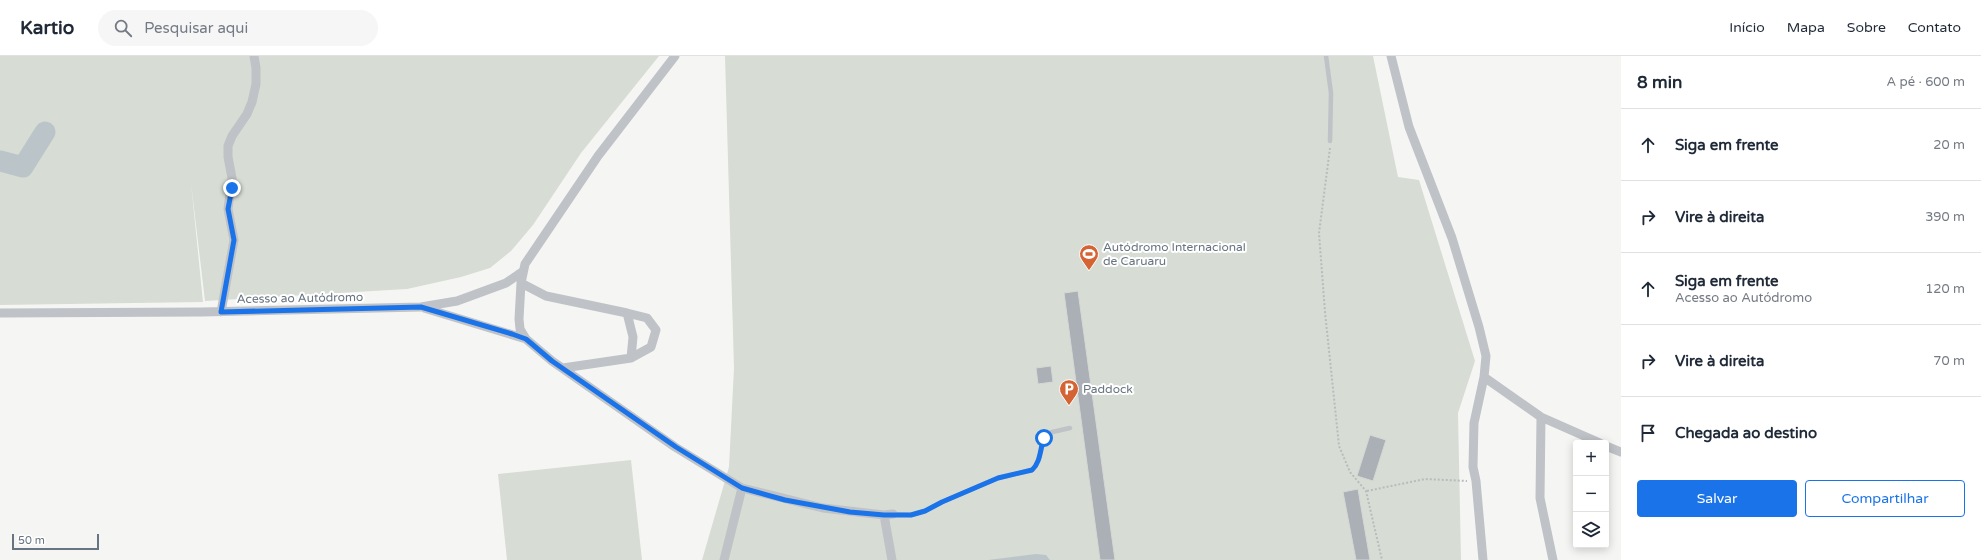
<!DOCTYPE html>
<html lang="pt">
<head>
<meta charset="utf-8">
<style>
  body { margin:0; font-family:"Varela Round",sans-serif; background:#f6f6f7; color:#1f2937 }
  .controls { position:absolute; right:12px; bottom:12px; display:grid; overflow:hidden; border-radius:4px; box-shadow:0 2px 10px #0003 }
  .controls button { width:36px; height:36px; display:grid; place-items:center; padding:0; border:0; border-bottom:1px solid #e0e1e3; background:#fff; color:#1f2937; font:20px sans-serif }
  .scale { position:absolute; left:12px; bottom:10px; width:87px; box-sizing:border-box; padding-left:4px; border:2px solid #677481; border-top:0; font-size:11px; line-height:14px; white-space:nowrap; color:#677481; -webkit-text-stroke:3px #fff; paint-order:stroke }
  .stop { position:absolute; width:12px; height:12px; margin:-9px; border:3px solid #1a73e8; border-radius:50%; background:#fff }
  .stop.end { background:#1a73e8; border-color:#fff; box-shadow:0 1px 4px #0008 }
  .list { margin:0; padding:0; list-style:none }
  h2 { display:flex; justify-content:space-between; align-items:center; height:52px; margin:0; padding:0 16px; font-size:17px }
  h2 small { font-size:13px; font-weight:400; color:#747a83 }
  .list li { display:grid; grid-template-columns:26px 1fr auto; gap:12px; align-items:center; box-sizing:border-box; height:72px; padding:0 16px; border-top:1px solid #e0e1e3 }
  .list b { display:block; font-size:15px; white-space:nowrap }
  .list p { margin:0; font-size:13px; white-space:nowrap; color:#747a83 }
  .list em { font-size:13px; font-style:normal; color:#747a83 }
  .actions { display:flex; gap:8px; padding:12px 16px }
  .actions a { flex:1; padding:9px 0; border:1px solid #1a73e8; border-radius:4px; text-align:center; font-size:14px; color:#1a73e8 }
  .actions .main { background:#1a73e8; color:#fff }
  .icon { flex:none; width:22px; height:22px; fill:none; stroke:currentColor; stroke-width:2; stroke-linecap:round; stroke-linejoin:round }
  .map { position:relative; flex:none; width:1621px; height:504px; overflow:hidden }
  header { display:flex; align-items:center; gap:24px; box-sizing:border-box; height:56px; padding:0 20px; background:#fff; border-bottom:1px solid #e0e1e3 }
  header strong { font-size:19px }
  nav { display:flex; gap:22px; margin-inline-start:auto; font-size:14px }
  .search { width:280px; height:36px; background:#f6f6f7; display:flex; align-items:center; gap:10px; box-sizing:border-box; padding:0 14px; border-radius:22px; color:#747a83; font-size:15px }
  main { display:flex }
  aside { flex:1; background:#fff }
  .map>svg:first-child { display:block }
  .green { fill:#d7dcd4 }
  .water { fill:#bbc4c9 }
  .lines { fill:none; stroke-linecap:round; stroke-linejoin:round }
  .river { stroke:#bbc4c9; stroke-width:21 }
  .building { fill:#aab0b6; stroke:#d7d7d5 }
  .path { stroke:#b9bbbe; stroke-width:2; stroke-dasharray:2 2; stroke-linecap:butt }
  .lane { stroke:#bfc2c6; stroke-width:4.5 }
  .street { stroke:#bfc2c6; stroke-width:9 }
  .route { stroke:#1a73e8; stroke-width:5 }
  .labels { text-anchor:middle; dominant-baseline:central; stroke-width:4; stroke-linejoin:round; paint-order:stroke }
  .poi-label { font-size:12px; fill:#677481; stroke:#fff; text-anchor:start }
  .street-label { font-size:12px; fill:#677481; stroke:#fff }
</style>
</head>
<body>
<header>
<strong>Kartio</strong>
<div class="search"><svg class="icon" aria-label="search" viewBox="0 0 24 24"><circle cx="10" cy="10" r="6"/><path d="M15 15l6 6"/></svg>Pesquisar aqui</div>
<nav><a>Início</a><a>Mapa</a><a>Sobre</a><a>Contato</a></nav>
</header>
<main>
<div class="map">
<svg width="1621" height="504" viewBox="0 0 1621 504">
  <rect width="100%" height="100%" fill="#f5f6f3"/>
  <path class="green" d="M0,0H659L581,97L533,169L511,195L490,212L461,221L407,233L205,245L191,127L203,246L0,249Z
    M725,0H1373L1398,121L1419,124L1475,305L1458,357L1461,504H702L729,411L734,312Z
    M631,404L642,504H507L498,418Z"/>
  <path class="water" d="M1036,498L1046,499L1050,504H988Z"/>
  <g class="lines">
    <path class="river" d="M0,105L23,111L45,76"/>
  </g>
  <path class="building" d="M1078,235L1115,504H1100L1064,237Z
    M1051,310L1053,326L1038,328L1036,312Z
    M1370,379L1386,384L1373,425L1357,420Z
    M1358,433L1370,504H1356L1343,436Z"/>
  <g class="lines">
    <path class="path" d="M1330,92L1319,177L1325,256L1339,390L1350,416L1366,435L1382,504
      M1367,435L1425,423L1467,425"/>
    <path class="lane" d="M1326,0L1331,37L1330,85
      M893,458L911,459L925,455L942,446L998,422L1032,414C1042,405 1040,388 1048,377L1070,372"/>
    <path class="street" d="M675,0L598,100L525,208L521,227L519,263L520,273L526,283L552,305L675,391L742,432L823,452L884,459L893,458
      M1391,0L1409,71L1452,182L1479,271L1486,300L1484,321L1474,367L1473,411L1476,425L1483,504
      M521,227L546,240L627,257L633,281L631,302L563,312
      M424,252L526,283
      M221,256L234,184L228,153L232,122L228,101V90L232,80L247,58L252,46L256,28V12L254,0
      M0,257L202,256L421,251L457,245L506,227L522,216
      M627,257L647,262L656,274L651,291L631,302
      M1484,321L1541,361L1600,387
      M1541,361L1540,442L1553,504
      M1606,390L1621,396
      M884,459L892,504
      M724,504L742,432"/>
  </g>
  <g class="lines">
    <path class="route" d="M232,132L228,153L234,184L221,256L421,251L512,278L526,283L552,305L676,391L742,432L785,444L850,456L884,459H911L925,455L942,446L998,422L1032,414C1041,406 1040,392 1044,382"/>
  </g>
  <defs>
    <symbol id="stadium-pin" viewBox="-11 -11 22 30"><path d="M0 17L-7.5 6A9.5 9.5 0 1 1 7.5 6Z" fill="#d56434" stroke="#fff"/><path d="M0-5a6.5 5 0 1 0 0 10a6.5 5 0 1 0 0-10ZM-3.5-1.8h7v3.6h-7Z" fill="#fff"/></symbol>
    <symbol id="parking-pin" viewBox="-11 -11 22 30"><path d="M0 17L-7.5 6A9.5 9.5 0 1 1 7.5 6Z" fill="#d56434" stroke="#fff"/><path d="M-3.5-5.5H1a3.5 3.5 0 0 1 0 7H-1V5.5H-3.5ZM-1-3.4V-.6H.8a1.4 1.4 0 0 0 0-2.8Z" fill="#fff"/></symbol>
  </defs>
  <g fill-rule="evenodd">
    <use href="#stadium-pin" x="1078" y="187" width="22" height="30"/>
    <use href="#parking-pin" x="1058" y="322" width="22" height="30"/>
  </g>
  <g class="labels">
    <g class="poi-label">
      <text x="1103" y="191">Autódromo Internacional<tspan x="1103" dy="14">de Caruaru</tspan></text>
      <text x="1083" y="333">Paddock</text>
    </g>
    <g class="street-label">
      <text transform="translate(300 242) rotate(-1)">Acesso ao Autódromo</text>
    </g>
  </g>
</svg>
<div class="controls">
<button>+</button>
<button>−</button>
<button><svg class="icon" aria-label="layers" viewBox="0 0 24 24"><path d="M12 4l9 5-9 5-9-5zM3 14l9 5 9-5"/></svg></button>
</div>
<div class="scale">50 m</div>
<div class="stop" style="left:1044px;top:382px"></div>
<div class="stop end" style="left:232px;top:132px"></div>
</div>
<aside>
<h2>8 min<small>A pé · 600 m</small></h2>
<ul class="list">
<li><svg class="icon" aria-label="ahead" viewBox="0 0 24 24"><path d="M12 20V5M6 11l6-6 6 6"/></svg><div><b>Siga em frente</b></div><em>20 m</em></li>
<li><svg class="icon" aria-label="right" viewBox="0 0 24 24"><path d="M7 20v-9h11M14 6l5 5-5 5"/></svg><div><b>Vire à direita</b></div><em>390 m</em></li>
<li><svg class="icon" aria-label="ahead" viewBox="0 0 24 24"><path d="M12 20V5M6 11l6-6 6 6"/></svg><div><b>Siga em frente</b><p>Acesso ao Autódromo</p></div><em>120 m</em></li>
<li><svg class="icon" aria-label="right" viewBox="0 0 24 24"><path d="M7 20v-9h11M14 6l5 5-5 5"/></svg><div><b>Vire à direita</b></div><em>70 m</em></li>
<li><svg class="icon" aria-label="arrive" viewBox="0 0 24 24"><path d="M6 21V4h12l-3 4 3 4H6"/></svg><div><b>Chegada ao destino</b></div></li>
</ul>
<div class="actions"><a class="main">Salvar</a><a>Compartilhar</a></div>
</aside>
</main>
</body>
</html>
